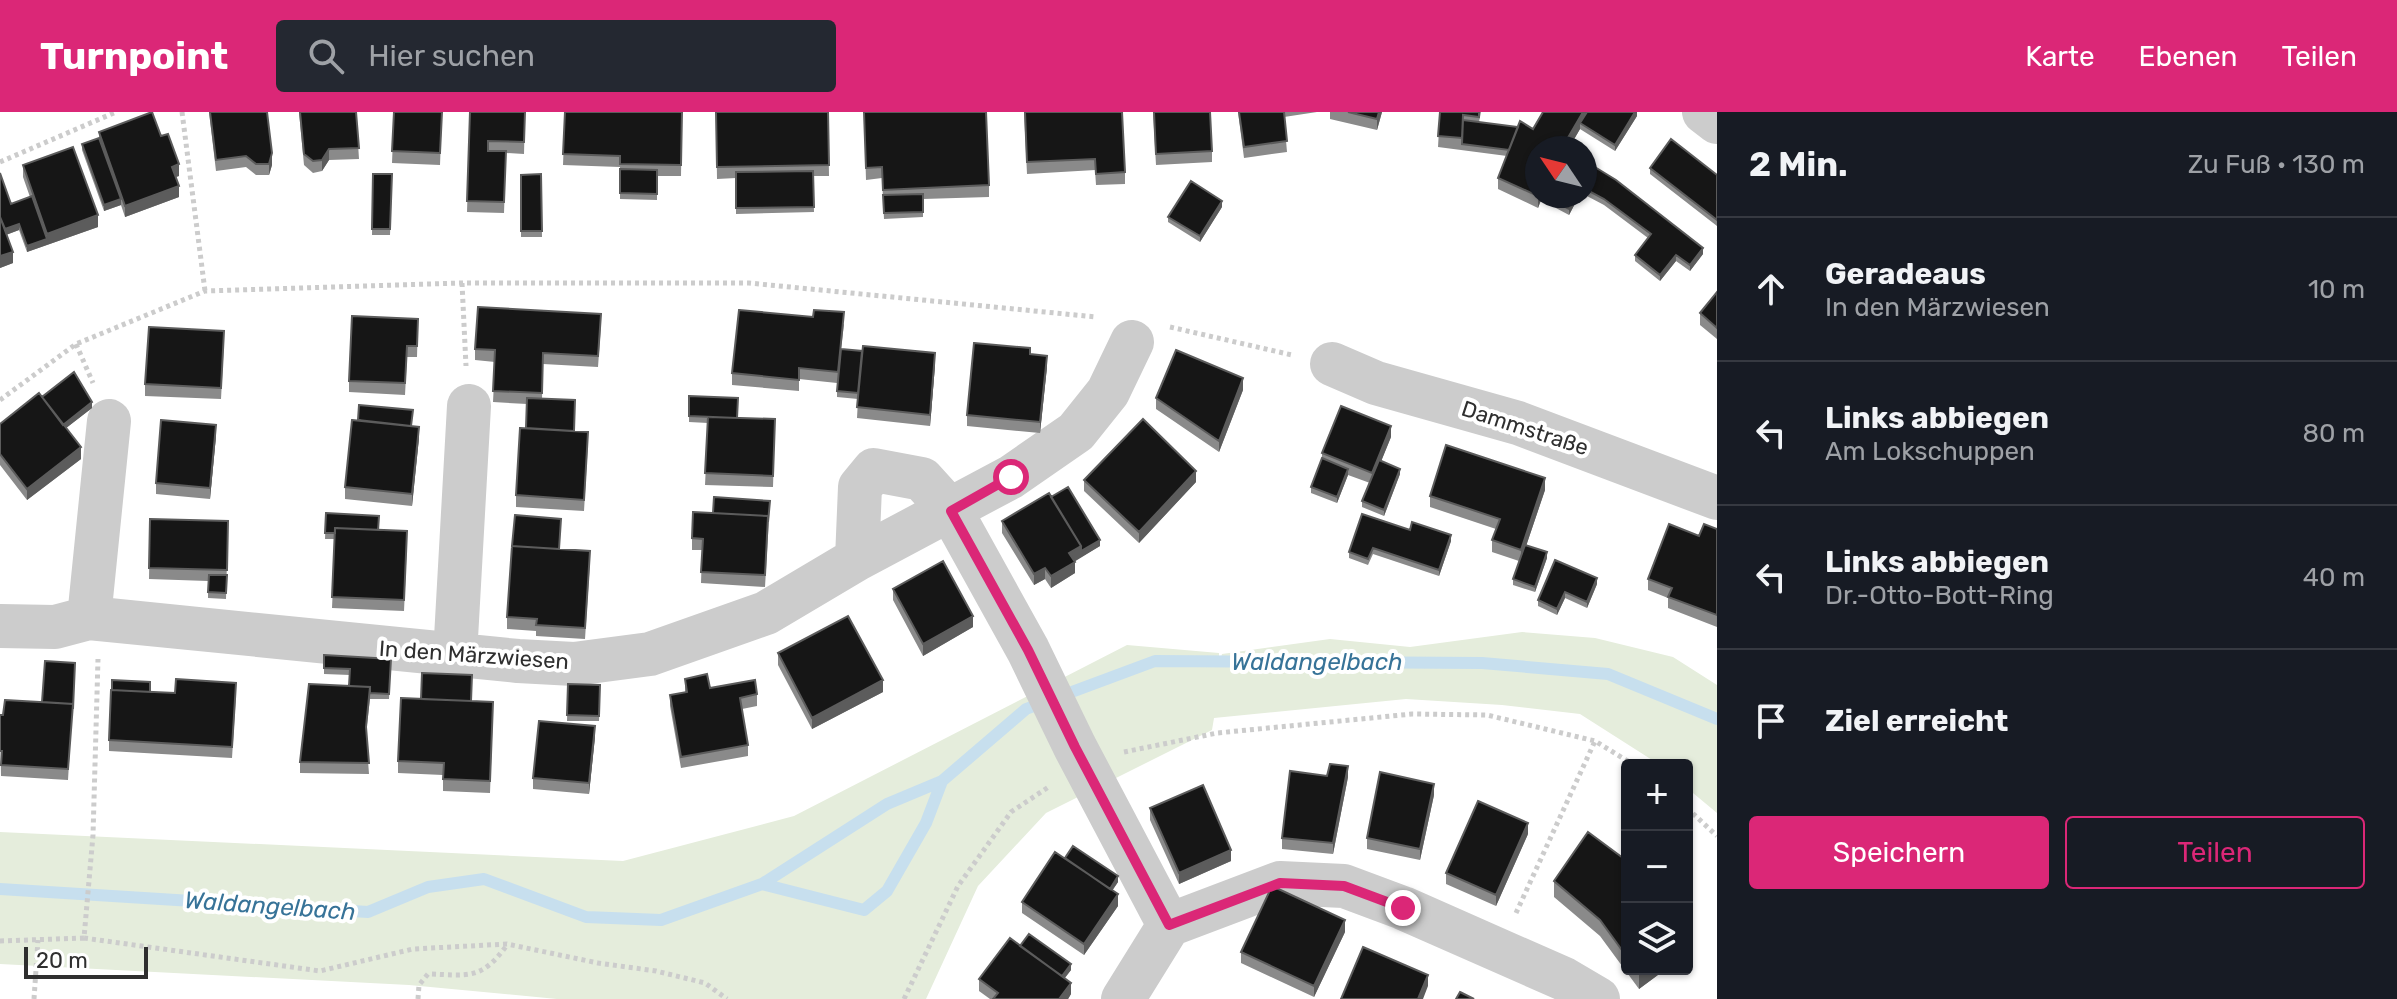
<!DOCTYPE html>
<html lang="de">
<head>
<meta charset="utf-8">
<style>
  body { margin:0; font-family:Rubik,sans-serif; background:#242831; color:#f1f3f6 }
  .controls { position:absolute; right:24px; bottom:24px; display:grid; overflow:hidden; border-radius:8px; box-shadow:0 2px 6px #0004 }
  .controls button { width:72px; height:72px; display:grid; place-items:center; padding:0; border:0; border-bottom:2px solid #363941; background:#171b24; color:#f1f3f6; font:40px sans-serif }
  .compass { position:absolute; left:1525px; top:24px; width:72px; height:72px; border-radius:50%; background:#171b24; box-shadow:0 2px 6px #0004; rotate:305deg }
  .scale { position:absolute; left:24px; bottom:20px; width:124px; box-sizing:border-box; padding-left:8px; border:4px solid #2f2f2f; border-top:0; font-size:22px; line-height:28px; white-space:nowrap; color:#2f2f2f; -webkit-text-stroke:6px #fff; paint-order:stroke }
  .stop { position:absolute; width:24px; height:24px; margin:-18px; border:6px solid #db2777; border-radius:50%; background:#fff }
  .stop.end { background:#db2777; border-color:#fff; box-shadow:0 2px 8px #0008 }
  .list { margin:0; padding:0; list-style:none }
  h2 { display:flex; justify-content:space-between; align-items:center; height:104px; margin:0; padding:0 32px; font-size:34px }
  h2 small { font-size:26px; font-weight:400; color:#9ea1a6 }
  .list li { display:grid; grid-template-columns:52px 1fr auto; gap:24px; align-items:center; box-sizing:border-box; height:144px; padding:0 32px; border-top:2px solid #363941 }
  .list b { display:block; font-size:30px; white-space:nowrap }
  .list p { margin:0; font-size:26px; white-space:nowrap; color:#9ea1a6 }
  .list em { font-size:26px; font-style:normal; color:#9ea1a6 }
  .actions { display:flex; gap:16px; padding:24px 32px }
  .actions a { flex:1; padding:18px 0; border:2px solid #db2777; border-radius:8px; text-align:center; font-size:28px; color:#db2777 }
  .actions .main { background:#db2777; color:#fff }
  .icon { flex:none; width:44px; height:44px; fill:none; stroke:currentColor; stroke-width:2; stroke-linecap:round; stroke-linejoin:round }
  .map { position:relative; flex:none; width:1717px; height:887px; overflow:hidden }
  header { display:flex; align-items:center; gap:48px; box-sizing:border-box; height:112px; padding:0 40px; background:#db2777; color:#fff }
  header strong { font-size:38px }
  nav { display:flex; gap:44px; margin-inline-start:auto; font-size:28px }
  .search { width:560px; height:72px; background:#242831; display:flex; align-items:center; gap:20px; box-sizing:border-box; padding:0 28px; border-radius:8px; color:#9ea1a6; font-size:30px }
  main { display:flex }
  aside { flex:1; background:#171b24 }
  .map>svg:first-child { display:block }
  .green { fill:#e5eddc }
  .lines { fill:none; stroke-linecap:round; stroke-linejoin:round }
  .stream { stroke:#c7dfee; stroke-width:12 }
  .path { stroke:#ccc; stroke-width:5; stroke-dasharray:4 4; stroke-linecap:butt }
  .minor { stroke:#ccc; stroke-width:44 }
  .wall { fill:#8a8a8a }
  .shaded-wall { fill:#5c5c5c }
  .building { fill:#161616; stroke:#5c5c5c; stroke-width:2 }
  .route { stroke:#db2777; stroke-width:10 }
  .labels { text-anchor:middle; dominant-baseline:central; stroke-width:8; stroke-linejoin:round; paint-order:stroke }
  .street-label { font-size:22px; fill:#2f2f2f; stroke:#fff }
  .water-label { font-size:24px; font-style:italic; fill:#377398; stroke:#fff }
</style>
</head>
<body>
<header>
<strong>Turnpoint</strong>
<div class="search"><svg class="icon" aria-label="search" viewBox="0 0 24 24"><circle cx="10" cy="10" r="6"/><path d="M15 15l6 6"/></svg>Hier suchen</div>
<nav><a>Karte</a><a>Ebenen</a><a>Teilen</a></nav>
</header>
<main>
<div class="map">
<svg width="1717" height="887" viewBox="0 0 1717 887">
  <rect width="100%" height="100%" fill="#fff"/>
  <path class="green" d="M1522,520L1595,526L1673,545L1717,573V701L1687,676V653H1660L1580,602L1502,593L1406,587L1214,606L1212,618L1046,701L978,774L926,887H557L409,873L0,852V720L623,749L794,704L1127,533L1219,541V552L1222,542L1330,527L1410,535Z"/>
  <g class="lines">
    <path class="stream" d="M762,772L864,798L887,779L926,711L942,669
      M0,777L368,800L428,775L484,767L586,805L661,808L762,772L887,692L942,669L1026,597L1155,549L1482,551L1608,562L1717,607"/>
    <path class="path" d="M182,0L205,179
      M0,50L116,0
      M462,171L466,254
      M1170,215L1292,243
      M76,232L93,271
      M0,288L76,232L205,179L462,171H749L1096,205
      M1124,640L1217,621L1412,602L1487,603L1595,629L1634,653
      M1687,696L1717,724
      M1516,801L1595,629
      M84,826L320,859L413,837L507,832L598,851L656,859L705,871L727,887
      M0,829L84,826L93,723L98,547
      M34,887L38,828
      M418,887L419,873L428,862C468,863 481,869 507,833
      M904,887L958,774L1011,700L1050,674"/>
    <path class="minor" d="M1704,0L1717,10
      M1332,252L1376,271L1518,311L1717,386
      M857,447L860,375L874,358L922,367L951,399L1028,538L1075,635L1169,813
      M89,506L109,309
      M0,514L55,515L89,506L518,549L574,552L650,542L766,501L857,447L1011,365L1076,320L1108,280L1132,230
      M455,544L469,294
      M1123,887L1169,813L1280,771L1344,774L1403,796L1564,867L1598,887"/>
  </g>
  <path class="wall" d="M209,0H267L272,53L269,63H256L246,55L216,59Z
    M299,0H356L359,47L329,48L322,59L313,61L304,53Z
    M394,0H442L440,53L392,51Z
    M470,0H525L524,42L506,41L504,101L467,100Z
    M565,0H682L681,64H657V88L620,87V55L563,53Z
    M716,0H828L829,64H813L814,100L736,102V66L717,67Z
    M864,0L989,73V85L923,87V105L884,107L882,66L866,68Z
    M1024,0L1125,60V72L1096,73L1095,58L1027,62Z
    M1153,0L1212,39V50L1156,53Z
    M1238,0H1317L1284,5L1287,40L1244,46Z
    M1330,0H1382L1377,18L1330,7Z
    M1440,0H1481L1479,10L1533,17L1637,0V4L1615,39L1580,17L1569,36H1537V84H1579L1569,103L1541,88L1538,96L1498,77V66L1507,44L1438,35Z
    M99,20L161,24L179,64L176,65L179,85L125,105L121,93L104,99L82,38V32L99,26Z
    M1585,49L1703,142L1690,159L1676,149L1660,169L1635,149V143L1648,126L1604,93L1585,83Z
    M23,53L98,115L27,140L19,118L6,123L13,151L0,156L11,92L30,85L23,65Z
    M1650,56L1717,63V114L1650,62Z
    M373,62H392L390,123H372Z
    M541,62L542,125H521V63Z
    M1222,95L1200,130L1168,110V105Z
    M1717,180V227L1700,213V201Z
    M418,207L417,245H407L405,283L349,280V269Z
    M844,212L841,237L935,253L930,314L857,306L858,287L837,285V271L799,267V279L732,273V261Z
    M601,213L598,255L543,252L542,287L574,319L588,331L584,399L516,395V383L526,316L527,292L493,290L495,250L475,248V237Z
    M224,230L221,287L145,284V272Z
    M1047,255L1040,321L967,314V303Z
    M1243,278L1219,340L1156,297V286Z
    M689,284L738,306L775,307L773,375L705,373L708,311L689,310Z
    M42,285L92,296L66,316L81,347L27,388L0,353V312Z
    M216,324L210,387L156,382V371Z
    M1391,325L1381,349L1400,362L1384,404L1362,395V389L1370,371L1348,363L1337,391L1311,381V375L1322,346V341Z
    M419,326L412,394L345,387V375Z
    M1084,368L1196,370L1139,431L1084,379Z
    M1545,378L1526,434L1547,446L1535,480L1513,473V467L1519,449L1492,440V428L1496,417L1430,395V384Z
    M1051,385L1100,434L1074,449L1075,461L1051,476L1045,467L1034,473L1002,421V409Z
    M770,389L765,475L701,471L702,438H692V426L713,401Z
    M326,401L379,418L407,431L404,499L332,496L335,427H325Z
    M150,407L228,409L226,487L208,486V469L149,467Z
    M1717,417V515L1668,496V486L1648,478V467L1699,424Z
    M1410,418L1451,429L1439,464L1373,442L1368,453L1349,446V440Z
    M559,437L590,450L585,527L536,524V519L507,517V505Z
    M1597,472L1587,496L1565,486L1557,503L1538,494V488Z
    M893,477L973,515L923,544L893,488Z
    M778,541L883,580L812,617L778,553Z
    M324,543L391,547L389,587H370L366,621L369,662L300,661V650L349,574L350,563L324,562Z
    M75,551L68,668L1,664L0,603H3L42,590Z
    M685,567L710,576L757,582V594L742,597L748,633V644L681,656L670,594V583L685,580Z
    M568,572L600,573L599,609H567Z
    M150,580L236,583L232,646L109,639V628Z
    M471,589L493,601L490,681L443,679V663L398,661V649Z
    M595,625L589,682L533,677V666Z
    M1327,664L1348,665L1333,742L1282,737V726Z
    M1434,683L1420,748L1367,737V726Z
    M1150,696L1231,749L1179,772L1150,708Z
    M1528,722L1496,794L1446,772V761Z
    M1065,746L1118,770L1112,779L1118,794L1084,843L1022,801V790Z
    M1627,749V857H1666L1639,877L1600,824L1554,785V769Z
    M1345,820L1314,885L1241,851V840Z
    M1020,834L1071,858L1065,866L1071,882L1068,887H990L979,879V867Z"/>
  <path class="shaded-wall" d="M1379,0H1382L1377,18V7Z
    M1583,0H1590L1580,11V17L1569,36H1562Z
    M1635,0H1637V4L1615,39V33Z
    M329,37V48L322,59V48Z
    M272,41V53L269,63V52Z
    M179,52V64L172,66V55Z
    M179,74V85L125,105V94Z
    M1538,84H1541V88L1538,96Z
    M1576,84H1579L1569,103V97Z
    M121,87V93L104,99V93Z
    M1222,89V95L1200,130V124Z
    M98,103V115L27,140V134L47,127V122Z
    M19,112V118L3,124V118Z
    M1703,136V142L1690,159V153Z
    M13,140V151L0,156V144Z
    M1676,143V149L1660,169V163Z
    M935,241V253L930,314V303Z
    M1047,244V255L1040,321V310Z
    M1243,266V278L1219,340V329Z
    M92,290V296L61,320V314Z
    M216,313V324L210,387V376Z
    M1391,314V325L1372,372V361Z
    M419,315V326L412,394V382Z
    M81,335V347L27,388V377Z
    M1348,357V363L1337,391V385Z
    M1400,357V362L1384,404V398Z
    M1196,359V370L1139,431V420Z
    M1545,366V378L1521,449V438Z
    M1451,423V429L1439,464V458Z
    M1100,428V434L1069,453V441L1081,434Z
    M1547,440V446L1535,480V475Z
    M1075,450V461L1051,476V464Z
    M1045,456V467L1034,473V462Z
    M1597,466V472L1587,496V490Z
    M1565,480V486L1557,503V497Z
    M973,504V515L923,544V532Z
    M883,568V580L812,617V606Z
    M595,614V625L589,682V671Z
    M1348,654V665L1333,742V731Z
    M1434,672V683L1420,748V737Z
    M1528,711V722L1496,794V783Z
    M1231,738V749L1179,772V761Z
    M1118,764V770L1107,786V780Z
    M1118,782V794L1084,843V832Z
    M1345,808V820L1314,885V874Z
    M1691,823V838L1687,841V825Z
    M1071,852V858L1059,873V867Z
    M1645,857H1666L1639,877V861Z
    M1428,863V874L1423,887H1418Z
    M1071,871V882L1068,887H1059Z"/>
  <path class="building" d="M152,0L161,24L168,22L179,52L172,55L179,74L125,94L99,20Z
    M210,0H267L272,41L269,52H256L246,44L216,48Z
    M300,0H356L359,36L329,37L322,48L313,49L304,42Z
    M394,0H442L440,41L392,39Z
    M470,0H525L524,30L488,29V39H506L504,90L467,89Z
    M565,0H682L681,53L620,52V44L563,42Z
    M716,0H828L829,53L717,55Z
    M864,0H986L989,73L883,78L882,55L866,56Z
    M1025,0H1122L1125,60L1096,62L1095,47L1027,50Z
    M1154,0H1210L1212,39L1156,42Z
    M1239,0H1284L1287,29L1244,35Z
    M1348,0H1379L1377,7Z
    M1440,0H1479V5L1463,3L1462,26L1438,24Z
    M1543,0H1583L1562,36H1537L1538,84L1498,66L1520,9L1533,17Z
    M1587,0H1635L1615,33L1580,11Z
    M1463,8L1518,15L1509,38L1462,32Z
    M99,26L121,87L104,93L82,32Z
    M1671,27L1717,63V108L1650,56Z
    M73,35L98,103L47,122L23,53Z
    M1585,49L1616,68L1703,136L1690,153L1676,143L1660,163L1635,143L1651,122L1604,87L1585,77Z
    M620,57L657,58V82L620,81Z
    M813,59L814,95L736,96V60Z
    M0,61L11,92L32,84L47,127L27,134L19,112L5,117L0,105Z
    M373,62H392L390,117H372Z
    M541,62L542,119H521V63Z
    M1191,69L1222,89L1200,124L1168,105Z
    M923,82V100L884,101L883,83Z
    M1544,84H1576L1569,97Z
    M0,105L13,140L0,144Z
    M1717,180V216L1700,201Z
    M478,195L601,202L598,244L543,241L542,281L493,279L495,238L475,237Z
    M739,198L813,205L814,198L844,200L838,260L799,256V268L732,261Z
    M352,204L418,207L417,234H407L405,271L349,269Z
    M149,215L224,219L221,276L145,272Z
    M974,231L1030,236V242L1047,244L1040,310L967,303Z
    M863,234L935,241L930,303L857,295Z
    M841,237L862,239L858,281L837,279Z
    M1176,238L1243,266L1219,329L1156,286Z
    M74,260L92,290L63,313L42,285Z
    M39,281L81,335L27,377L0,342V312Z
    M689,284L738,286L737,306L689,304Z
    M527,286L575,288L574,319L526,316Z
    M359,293L413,298L411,314L358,308Z
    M1341,294L1391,314L1372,361L1322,341Z
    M708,305L775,307L773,364L705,361Z
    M1143,307L1196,359L1139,420L1084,368Z
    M161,308L216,313L210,376L156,371Z
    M352,308L419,315L412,382L345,375Z
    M520,316L588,320L584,388L516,383Z
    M1446,333L1545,366L1521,438L1492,428L1500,407L1430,384Z
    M1322,346L1348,357L1337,385L1311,375Z
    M1379,348L1400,357L1384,398L1362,389Z
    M1068,375L1100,428L1081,439V434L1051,385Z
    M1049,381L1081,434L1069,441L1075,450L1051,464L1045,456L1034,462L1002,409Z
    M714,385L770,389L768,410V404L713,401Z
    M693,400L768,404L765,463L701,460L703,427L692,426Z
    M326,401L379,404L378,418L335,416V421H325Z
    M1362,402L1410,418L1412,410L1451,423L1439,458L1373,436L1368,447L1349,440Z
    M515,403L561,407L559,437L512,434Z
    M150,407L228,409L227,458L149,456Z
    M1669,412L1699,424L1704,412L1717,417V503L1668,485L1672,476L1648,467Z
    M335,416L407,419L404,488L332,485Z
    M1525,433L1547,440L1535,475L1513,467Z
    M512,434L590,439L585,516L536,513L537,507L507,505Z
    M1555,448L1597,466L1587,490L1565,480L1557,497L1538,488Z
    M943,449L973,504L923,532L893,477Z
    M209,463H227L226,481L208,480Z
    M848,504L883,568L812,606L778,541Z
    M324,543L391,547L389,582L370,581V575L349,574L350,557L324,556Z
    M45,549L75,551L73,597V592L42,590Z
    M422,561L472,563L471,589L421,587Z
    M707,562L710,576L755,568L757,582L740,586L748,633L681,645L670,583L687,580L685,567Z
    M176,567L236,571L232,635L109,628L111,578L175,581Z
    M112,568L150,570V580L112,578Z
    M309,572L370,575L366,615L369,651L300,650Z
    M568,572L600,573L599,604L567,603Z
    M401,586L493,590L490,669L443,667L444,651L398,649Z
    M5,588L73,592L68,657L1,653L2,639H0V603H3Z
    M539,609L595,614L589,671L533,666Z
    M1330,652L1348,654L1333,731L1282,726L1290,659L1327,664Z
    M1380,660L1434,672L1420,737L1367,726Z
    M1203,673L1231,738L1179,761L1150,696Z
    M1478,689L1528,711L1496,783L1446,761Z
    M1588,720L1627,749V845L1600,808L1554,769Z
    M1073,734L1118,764L1110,777L1065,746Z
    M1055,740L1118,782L1084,832L1022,790Z
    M1272,774L1345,808L1314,874L1241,840Z
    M1029,822L1071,852L1062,864L1020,834Z
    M1010,826L1071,871L1059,887H993L998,881L979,867Z
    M1363,835L1428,863L1418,887H1341Z
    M1460,880L1474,887H1456Z"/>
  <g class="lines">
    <path class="route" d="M1011,365L951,399L1028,538L1075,635L1169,813L1280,771L1344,774L1403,796"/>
  </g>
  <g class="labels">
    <g class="street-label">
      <text transform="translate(1525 316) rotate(18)">Dammstraße</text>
      <text transform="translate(474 543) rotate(4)">In den Märzwiesen</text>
    </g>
    <g class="water-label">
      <text x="1317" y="550">Waldangelbach</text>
      <text transform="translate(270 794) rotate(4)">Waldangelbach</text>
    </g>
  </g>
</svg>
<div class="controls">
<button>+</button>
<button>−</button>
<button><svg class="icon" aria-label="layers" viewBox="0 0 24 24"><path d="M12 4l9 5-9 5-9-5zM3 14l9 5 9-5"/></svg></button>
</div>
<svg class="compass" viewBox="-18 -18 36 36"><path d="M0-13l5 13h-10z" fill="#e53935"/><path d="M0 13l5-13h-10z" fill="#9ea1a6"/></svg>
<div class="scale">20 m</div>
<div class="stop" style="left:1011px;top:365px"></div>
<div class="stop end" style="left:1403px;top:796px"></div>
</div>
<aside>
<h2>2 Min.<small>Zu Fuß · 130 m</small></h2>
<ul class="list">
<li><svg class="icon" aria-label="ahead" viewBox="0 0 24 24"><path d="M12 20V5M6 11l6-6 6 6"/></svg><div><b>Geradeaus</b><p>In den Märzwiesen</p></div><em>10 m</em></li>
<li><svg class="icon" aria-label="left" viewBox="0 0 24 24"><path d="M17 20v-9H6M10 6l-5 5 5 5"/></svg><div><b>Links abbiegen</b><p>Am Lokschuppen</p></div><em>80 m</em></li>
<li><svg class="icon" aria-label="left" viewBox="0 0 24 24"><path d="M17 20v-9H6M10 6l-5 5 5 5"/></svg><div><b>Links abbiegen</b><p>Dr.-Otto-Bott-Ring</p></div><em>40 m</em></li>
<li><svg class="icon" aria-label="arrive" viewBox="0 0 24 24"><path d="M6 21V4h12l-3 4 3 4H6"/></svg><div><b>Ziel erreicht</b></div></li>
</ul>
<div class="actions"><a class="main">Speichern</a><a>Teilen</a></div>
</aside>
</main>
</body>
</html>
